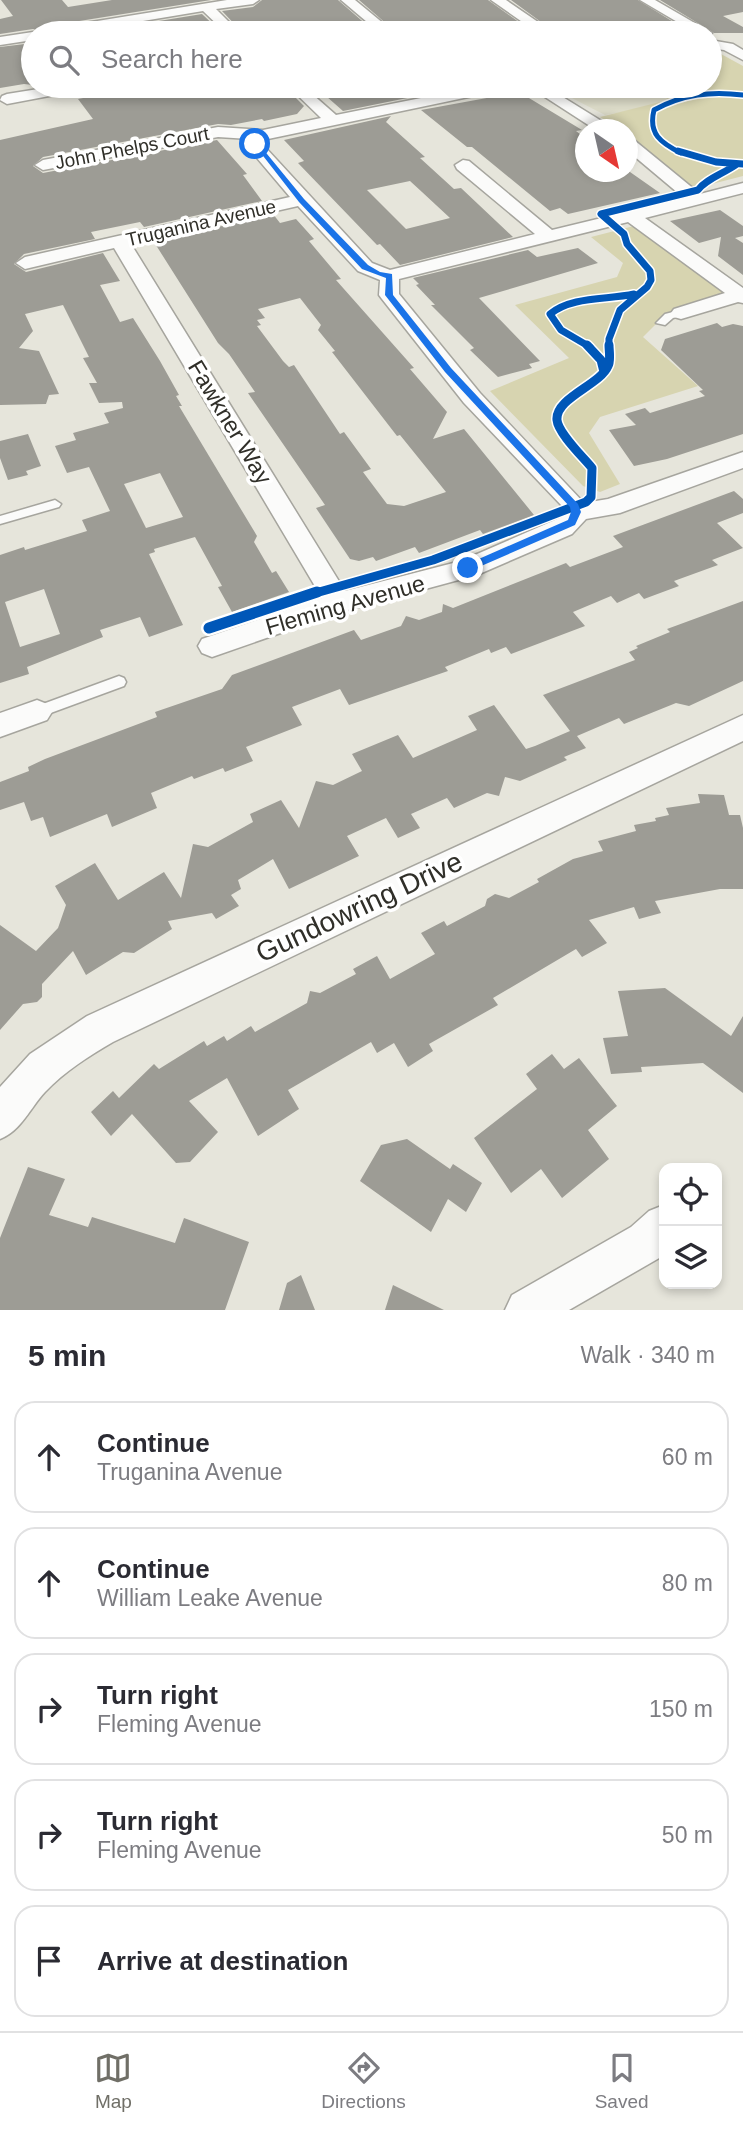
<!DOCTYPE html>
<html lang="en">
<head>
<meta charset="utf-8">
<style>
  body { margin:0; font-family:Helvetica,sans-serif; background:#f7f7f7; color:#2b2b33 }
  .controls { position:absolute; right:21px; bottom:21px; display:grid; overflow:hidden; border-radius:14px; box-shadow:0 4px 10px #0003 }
  .controls button { width:63px; height:63px; display:grid; place-items:center; padding:0; border:0; border-bottom:2px solid #e1e1e2; background:#fff; color:#2b2b33; font:35px sans-serif }
  .compass { position:absolute; left:575px; top:119px; width:63px; height:63px; border-radius:50%; background:#fff; box-shadow:0 4px 10px #0003; rotate:146deg }
  .stop { position:absolute; width:21px; height:21px; margin:-16px; border:5px solid #1a73e8; border-radius:50%; background:#fff }
  .stop.end { background:#1a73e8; border-color:#fff; box-shadow:0 2px 7px #0008 }
  .list { margin:0; padding:0; list-style:none }
  h2 { display:flex; justify-content:space-between; align-items:center; height:91px; margin:0; padding:0 28px; font-size:30px }
  h2 small { font-size:23px; font-weight:400; color:#7c7c81 }
  .list li { display:grid; grid-template-columns:46px 1fr auto; gap:21px; align-items:center; box-sizing:border-box; height:112px; margin:0 14px 14px; padding:0 14px; border:2px solid #e1e1e2; border-radius:21px }
  .list b { display:block; font-size:26px; white-space:nowrap }
  .list p { margin:0; font-size:23px; white-space:nowrap; color:#7c7c81 }
  .list em { font-size:23px; font-style:normal; color:#7c7c81 }
  .icon { flex:none; width:38px; height:38px; fill:none; stroke:currentColor; stroke-width:2; stroke-linecap:round; stroke-linejoin:round }
  .map { position:relative; flex:none; width:743px; height:1310px; overflow:hidden }
  .search { position:absolute; background:#fff; box-shadow:0 4px 10px #0003; left:21px; right:21px; top:21px; height:77px; display:flex; align-items:center; gap:18px; box-sizing:border-box; padding:0 24px; border-radius:38px; color:#7c7c81; font-size:26px }
  .sheet { height:721px; background:#fff }
  nav { display:flex; justify-content:space-around; align-items:center; box-sizing:border-box; height:98px; border-top:2px solid #e1e1e2; background:#fff; font-size:19px; color:#7c7c81 }
  nav a { display:grid; justify-items:center; gap:4px }
  nav .on { color:#706f67 }
  .map>svg:first-child { display:block }
  .built { fill:#deddca }
  .green { fill:#d7d4b0 }
  .building { fill:#9d9c95; fill-rule:evenodd }
  .lines { fill:none; stroke-linecap:round; stroke-linejoin:round }
  .lane-casing { stroke:#a6a59e; stroke-width:3 }
  .street-casing { stroke:#a6a59e; stroke-width:3 }
  .lane { fill:#fbfbfa; fill-rule:evenodd }
  .street { fill:#fbfbfa; fill-rule:evenodd }
  .cycleway-far3-casing { stroke:#fff; stroke-width:8 }
  .cycleway-far2-casing { stroke:#fff; stroke-width:10 }
  .cycleway-far1-casing { stroke:#fff; stroke-width:12 }
  .cycleway-casing { stroke:#fff; stroke-width:16 }
  .cycleway-far3 { stroke:#0057b8; stroke-width:5 }
  .cycleway-far2 { stroke:#0057b8; stroke-width:7 }
  .cycleway-far1 { stroke:#0057b8; stroke-width:9 }
  .cycleway { stroke:#0057b8; stroke-width:11 }
  .route { fill:#1a73e8 }
  .labels { text-anchor:middle; dominant-baseline:central; stroke-width:7; stroke-linejoin:round; paint-order:stroke }
  .far-street-label { font-size:19px; fill:#302f29; stroke:#fff }
  .street-label { font-size:23px; fill:#302f29; stroke:#fff }
  .near-street-label { font-size:28px; fill:#302f29; stroke:#fff }
</style>
</head>
<body>
<div class="map">
<svg width="743" height="1310" viewBox="0 0 743 1310">
  <rect width="100%" height="100%" fill="#e6e5db"/>
  <path class="built" d="M597,86H654L668,100L646,108L605,115L568,96L601,90Z"/>
  <path class="green" d="M721,54L743,66V176L700,187L691,186L628,135V130L619,129L600,117L668,100L654,86H710V55Z
    M634,226L725,294L665,315L643,337L698,386L600,417L589,433L620,484L600,492L583,486L490,391L569,358L515,305L617,277L623,263L591,237Z"/>
  <path class="building" d="M1,0H62L68,7L112,0H211L48,26L39,31L33,29L0,34V19L13,16Z
    M262,0H338L376,33H243L222,11L253,7Z
    M359,0H488L534,33H397Z
    M511,0H638L691,33H556Z
    M660,0H743V12L723,16L743,27V33H714Z
    M202,14L222,33H85Z
    M33,43V85L24,84L0,88V47Z
    M146,86H263L271,87L278,93H291L304,106L297,114L264,121L262,119L231,125L218,124L43,157L33,166L43,173L217,140L247,174L243,175L262,201L144,227L140,222L91,232L95,239L24,254L14,264L26,272L103,253L120,281L100,285L120,322L133,318L160,361L179,395L176,396L182,406H179L257,536L254,542L272,573L276,571L289,592L232,612L218,587L222,586L195,537L154,549L155,552L149,554L183,625L149,637L140,617L100,630L103,637L27,667L29,674L0,683V555L24,547L25,550L87,531L82,520L110,511L89,467L67,473L55,446L76,440L73,433L109,423L104,413L123,408L122,402L99,403L89,383H97L83,358L89,357L63,305L25,314L33,331L19,348L39,351L59,394L49,395L46,404L0,405V140L93,119L78,99ZM160,473L183,517L146,528L124,484ZM44,589L60,634L20,647L5,602Z
    M315,86H345L348,88L376,86L381,90L392,86H423L432,93L343,111L318,89L315,93L310,89L317,88Z
    M519,92L582,130L576,131L585,138V172H630L660,193L568,214L560,208L550,211L472,147H467L421,110Z
    M391,116L386,122L425,157L420,158L454,189L461,188L513,237L400,265L380,244L377,245L298,163L304,161L284,140ZM410,181L422,192L450,218L406,229L367,190Z
    M720,210L743,226V236L735,238L743,243V275L718,256L721,237L699,243L670,221Z
    M273,214L280,223L296,219L314,239L309,241L341,279L336,280L414,368L410,369L447,412L433,439L464,429L534,515L483,534L480,530L419,553L415,547L376,561L373,557L359,561L350,559L316,508L325,505L248,393L255,392L229,354L218,343L154,242ZM300,298L321,325L318,330L335,351L332,352L397,436L400,435L446,492L404,506L387,504L363,472L371,469L344,432L340,434L294,365L289,367L283,361L257,326L261,325L257,320L265,318L258,309Z
    M578,248L598,263L479,298L540,361L529,364L532,368L498,377L470,350L474,348L431,305H435L416,285L419,284L413,278L528,250L537,257Z
    M717,323L722,327L733,324L743,326V434L667,459L634,466L609,430L636,425L625,414L645,408L650,413L705,396L699,391L703,390L661,350L665,339Z
    M28,434L41,466L26,471L28,475L8,480L0,458V441Z
    M734,491L743,499V513L717,523L743,548L712,560L718,565L674,581L679,586L644,599L639,593L617,603L611,596L573,612L585,626L511,654L506,647L491,653L489,649L445,667L448,671L349,705L340,689L292,707L302,725L246,747L253,761L225,772L223,768L194,779L192,776L151,793L157,808L112,827L107,814L50,837L43,817L31,821L24,802L0,810V782L29,771L28,767L45,759L157,717L155,712L222,689L232,675L354,630L361,640L401,626L406,616L419,620L442,612L443,604L453,608L566,563L570,567L623,547L613,536Z
    M743,601V681L689,706L676,703L624,724L619,718L577,736L586,748L564,757L567,760L520,781L505,777L499,796L487,793L454,808L447,798L411,814L420,828L398,838L386,818L347,836L359,856L289,889L273,859L238,880L241,889L231,895L239,906L216,919L212,913L168,921L172,929L134,953L123,952L86,975L73,951L42,984V997L37,1002L23,1004L0,1030V925L36,951L58,928L66,905L55,886L95,863L118,900L164,872L181,898L193,844L208,847L253,822L250,814L281,800L299,828L316,781L333,785L362,771L352,754L398,735L413,758L477,730L468,716L494,705L526,749L535,746L570,731L543,695L635,660L629,652L638,648L636,646L670,632L667,629Z
    M698,794L724,795L729,815H740L743,828V889H720L655,901L661,913L639,919L634,907L589,920L607,943L582,957L576,949L493,998L498,1005L429,1044L433,1051L408,1067L394,1043L377,1053L371,1042L288,1090L299,1109L258,1136L227,1078L189,1101L218,1132L190,1162L176,1163L132,1114L111,1136L91,1112L113,1091L119,1098L154,1064L159,1069L204,1041L207,1046L224,1036L227,1041L251,1026L255,1032L307,1003L310,991L320,993L356,974L353,969L377,956L390,979L435,954L421,933L444,921L447,926L485,906L487,899L495,894L509,898L539,882L537,879L573,859L603,851L598,841L636,831L634,825L656,821L655,818L669,815L666,808L700,803Z
    M665,988L731,1036L743,1016V1093L703,1063L641,1067L642,1072L611,1074L603,1038L628,1036L618,991Z
    M552,1054L564,1069L579,1058L617,1106L588,1130L609,1159L562,1198L541,1169L511,1193L474,1138L537,1089L526,1074Z
    M407,1139L450,1169L453,1164L482,1183L466,1212L448,1199L431,1232L360,1181L381,1145Z
    M28,1167L65,1179L49,1215L88,1227L92,1217L175,1243L184,1218L249,1242L225,1310H0V1238Z
    M301,1275L315,1310H279L287,1283Z
    M393,1285L444,1310H385Z"/>
  <g class="lines">
    <defs>
      <path id="lane" d="M681,310L686,313L685,315L673,318L665,325L656,323L665,314Z
        M55,500L61,504L59,507L0,524V516Z
        M119,676L124,678L126,682L124,686L37,718L32,716L30,712L32,708Z"/>
      <path id="street" d="M227,0H259L253,4L216,9L240,33H226L203,11L71,33H41L48,29Z
        M341,0H355L395,33H380Z
        M491,0H506L554,33H538Z
        M640,0H655L712,33L710,36V33H696Z
        M33,32L38,33H33V40L0,45V37Z
        M710,40L733,44L743,50V60L724,50L710,48Z
        M57,86H88L81,90L7,104L0,100L2,96L7,94Z
        M288,86H303L336,115L481,86H509L502,90L268,139L264,142L265,147L372,263L390,270L535,234L457,169L455,165L463,160L469,161L552,230L684,198L628,151V138L634,140L700,194L743,183V193L645,218L743,288V303L738,302L681,319L674,317L671,313L674,309L725,293L628,222L399,279V294L480,393L584,503L608,499L743,452V468L620,513L586,519L572,534L477,575L344,611L212,657L202,653L198,646L202,639L322,598L114,248L25,269L16,263L25,257L290,197L251,151L249,139L218,137L43,170L35,165L43,160L218,127L263,130L321,118ZM298,206L358,271L380,280L379,295L382,299L464,403L562,506V517L461,561L345,591L131,244Z
        M528,86H545L616,130H596Z
        M37,700L47,704L52,712L47,720L0,737V713Z
        M743,715V741L113,1042C89,1056 65,1071 45,1092C30,1108 21,1131 0,1139V1087L30,1054L87,1016Z
        M664,1205V1254L661,1257L569,1310H505L512,1295L631,1227L649,1211Z"/>
    </defs>
    <use href="#lane" class="lane-casing"/>
    <use href="#street" class="street-casing"/>
    <use href="#lane" class="lane"/>
    <use href="#street" class="street"/>
    <defs>
      <path id="cycleway-far3" d="M681,153C661,143 648,134 654,110C683,94 711,91 743,95"/>
      <path id="cycleway-far2" d="M678,151L716,162L743,164
        M590,347L561,330L550,314C572,296 607,300 634,294
        M609,347V339L620,310L647,287L651,280L650,271L627,244L624,234L601,214L698,190C706,179 725,173 737,164"/>
      <path id="cycleway-far1" d="M587,345L601,360L604,372
        M312,594L433,560L586,502L591,497L592,468C583,457 558,433 557,420C555,398 600,385 608,366C611,361 609,351 609,345"/>
      <path id="cycleway" d="M209,628L317,592"/>
    </defs>
    <use href="#cycleway-far3" class="cycleway-far3-casing"/>
    <use href="#cycleway-far2" class="cycleway-far2-casing"/>
    <use href="#cycleway-far1" class="cycleway-far1-casing"/>
    <use href="#cycleway" class="cycleway-casing"/>
    <use href="#cycleway-far3" class="cycleway-far3"/>
    <use href="#cycleway-far2" class="cycleway-far2"/>
    <use href="#cycleway-far1" class="cycleway-far1"/>
    <use href="#cycleway" class="cycleway"/>
  </g>
  <path class="route" d="M253,143H258L304,199L368,265L380,272L392,274L393,295L451,368L578,504L581,512L575,525L472,570H465V565L568,520L571,512L570,507L445,372L385,295L386,278L362,269L299,202Z"/>
  <g class="labels">
    <g class="far-street-label">
      <text transform="translate(132 148) rotate(-11)">John Phelps Court</text>
      <text transform="translate(201 223) rotate(-13)">Truganina Avenue</text>
    </g>
    <g class="street-label">
      <text transform="translate(230 422) rotate(59)">Fawkner Way</text>
      <text transform="translate(345 605) rotate(-16)">Fleming Avenue</text>
    </g>
    <g class="near-street-label">
      <text transform="translate(359 907) rotate(-25)">Gundowring Drive</text>
    </g>
  </g>
</svg>
<div class="controls">
<button><svg class="icon" aria-label="locate" viewBox="0 0 24 24"><circle cx="12" cy="12" r="6"/><path d="M12 2v4M12 18v4M2 12h4M18 12h4"/></svg></button>
<button><svg class="icon" aria-label="layers" viewBox="0 0 24 24"><path d="M12 4l9 5-9 5-9-5zM3 14l9 5 9-5"/></svg></button>
</div>
<svg class="compass" viewBox="-18 -18 36 36"><path d="M0-13l5 13h-10z" fill="#e53935"/><path d="M0 13l5-13h-10z" fill="#7c7c81"/></svg>
<div class="stop" style="left:255px;top:144px"></div>
<div class="stop end" style="left:468px;top:568px"></div>
<div class="search"><svg class="icon" aria-label="search" viewBox="0 0 24 24"><circle cx="10" cy="10" r="6"/><path d="M15 15l6 6"/></svg>Search here</div>
</div>
<section class="sheet">
<h2>5 min<small>Walk · 340 m</small></h2>
<ul class="list">
<li><svg class="icon" aria-label="ahead" viewBox="0 0 24 24"><path d="M12 20V5M6 11l6-6 6 6"/></svg><div><b>Continue</b><p>Truganina Avenue</p></div><em>60 m</em></li>
<li><svg class="icon" aria-label="ahead" viewBox="0 0 24 24"><path d="M12 20V5M6 11l6-6 6 6"/></svg><div><b>Continue</b><p>William Leake Avenue</p></div><em>80 m</em></li>
<li><svg class="icon" aria-label="right" viewBox="0 0 24 24"><path d="M7 20v-9h11M14 6l5 5-5 5"/></svg><div><b>Turn right</b><p>Fleming Avenue</p></div><em>150 m</em></li>
<li><svg class="icon" aria-label="right" viewBox="0 0 24 24"><path d="M7 20v-9h11M14 6l5 5-5 5"/></svg><div><b>Turn right</b><p>Fleming Avenue</p></div><em>50 m</em></li>
<li><svg class="icon" aria-label="arrive" viewBox="0 0 24 24"><path d="M6 21V4h12l-3 4 3 4H6"/></svg><div><b>Arrive at destination</b></div></li>
</ul>
</section>
<nav>
<a class="on"><svg class="icon" aria-label="map" viewBox="0 0 24 24"><path d="M3 6l6-2 6 2 6-2v14l-6 2-6-2-6 2zM9 4v14M15 6v14"/></svg>Map</a>
<a><svg class="icon" aria-label="directions" viewBox="0 0 24 24"><path d="M12 3l9 9-9 9-9-9zM9 14v-3h6M13 9l2 2-2 2"/></svg>Directions</a>
<a><svg class="icon" aria-label="saved" viewBox="0 0 24 24"><path d="M7 4h10v16l-5-4-5 4z"/></svg>Saved</a>
</nav>
</body>
</html>
